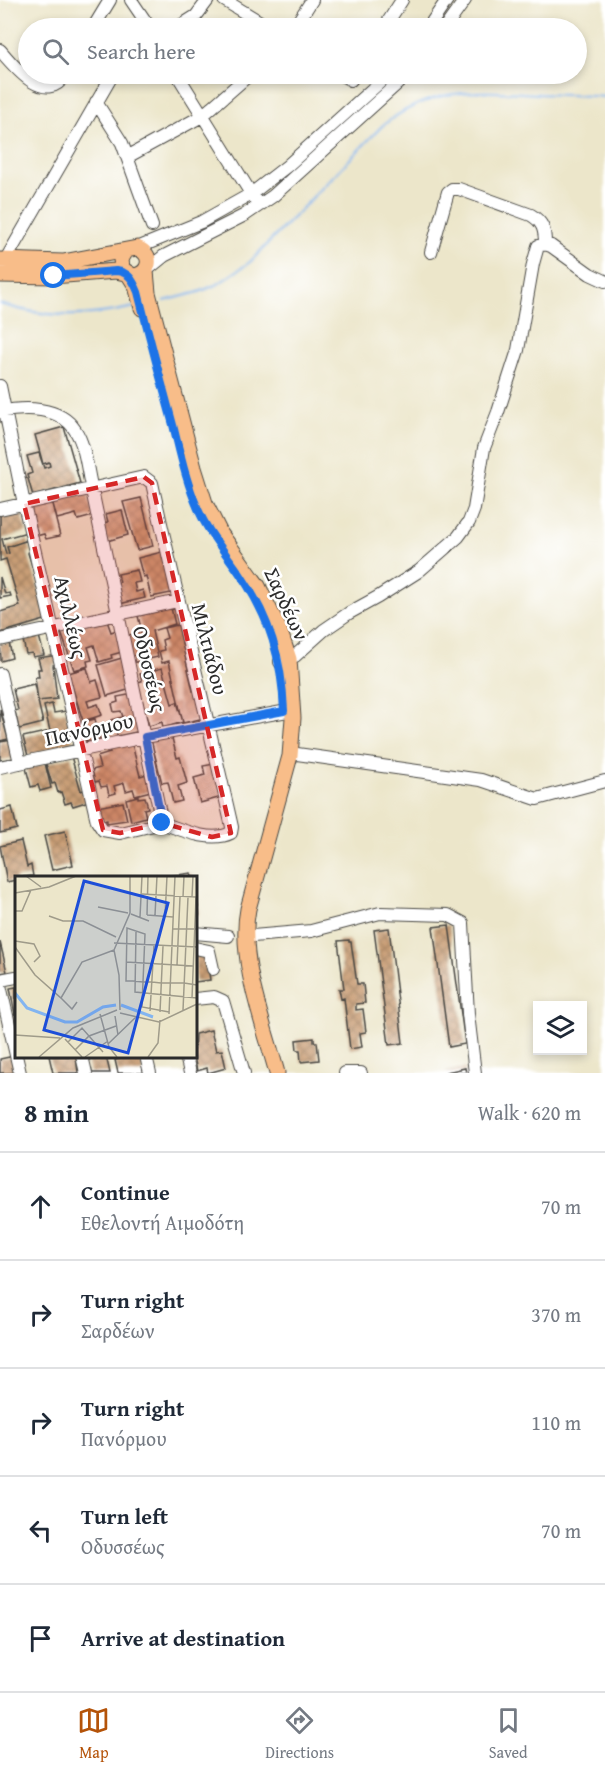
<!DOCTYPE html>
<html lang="en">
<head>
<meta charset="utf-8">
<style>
  body { margin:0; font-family:"Gentium Book Plus",serif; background:#f2f2f3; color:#1f2937 }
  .controls { position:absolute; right:18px; bottom:18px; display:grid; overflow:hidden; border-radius:0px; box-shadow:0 3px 9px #0003 }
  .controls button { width:54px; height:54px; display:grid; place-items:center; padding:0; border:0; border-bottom:2px solid #e0e1e3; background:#fff; color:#1f2937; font:30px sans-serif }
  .stop { position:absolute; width:18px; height:18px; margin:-14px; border:4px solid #1a73e8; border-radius:50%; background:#fff }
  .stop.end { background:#1a73e8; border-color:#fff; box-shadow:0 2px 6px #0008 }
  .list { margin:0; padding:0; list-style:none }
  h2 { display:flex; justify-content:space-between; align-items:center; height:78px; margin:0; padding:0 24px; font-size:26px }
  h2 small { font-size:20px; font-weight:400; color:#747a83 }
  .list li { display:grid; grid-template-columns:39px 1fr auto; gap:18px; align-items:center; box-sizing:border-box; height:108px; padding:0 24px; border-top:2px solid #e0e1e3 }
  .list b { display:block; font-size:22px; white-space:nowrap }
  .list p { margin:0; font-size:20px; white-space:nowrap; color:#747a83 }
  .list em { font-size:20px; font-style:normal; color:#747a83 }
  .icon { flex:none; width:33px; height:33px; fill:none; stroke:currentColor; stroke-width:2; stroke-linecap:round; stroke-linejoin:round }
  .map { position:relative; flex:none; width:605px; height:1073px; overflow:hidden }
  .search { position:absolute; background:#fff; box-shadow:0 3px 9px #0003; left:18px; right:18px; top:18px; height:66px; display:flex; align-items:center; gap:15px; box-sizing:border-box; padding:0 21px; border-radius:33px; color:#747a83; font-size:22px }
  .sheet { height:618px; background:#fff }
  nav { display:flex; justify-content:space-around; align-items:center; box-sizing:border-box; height:84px; border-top:2px solid #e0e1e3; background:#fff; font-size:16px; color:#747a83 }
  nav a { display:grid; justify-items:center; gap:3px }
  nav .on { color:#b45309 }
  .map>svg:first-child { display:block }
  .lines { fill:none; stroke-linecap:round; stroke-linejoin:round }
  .stream { stroke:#83b5f0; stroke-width:2 }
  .building { fill:url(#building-cross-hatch) }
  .minor-casing { stroke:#484743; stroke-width:14 }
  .major-casing { stroke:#484743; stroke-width:17 }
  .minor { stroke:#fff; stroke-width:12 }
  .major { stroke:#f8bd89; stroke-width:15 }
  .route { stroke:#1a73e8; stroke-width:8 }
  .marked { fill:#d62828; fill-opacity:0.2; stroke:#d62828; stroke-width:4.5; stroke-dasharray:12 8; stroke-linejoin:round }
  .labels { text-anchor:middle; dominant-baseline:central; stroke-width:5; stroke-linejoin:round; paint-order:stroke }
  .street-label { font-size:21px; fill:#2b2b2b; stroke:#fff }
  .inset-river { fill:none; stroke:#83b5f0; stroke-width:3 }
  .inset-road { fill:none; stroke:#9f9b8a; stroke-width:1.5 }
  .view { fill:#1d4ed8; fill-opacity:0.15; stroke:#1d4ed8; stroke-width:3 }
  .inset-edge { fill:none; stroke:#2b2b2b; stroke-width:3 }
</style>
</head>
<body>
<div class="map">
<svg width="605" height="1073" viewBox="0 0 605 1073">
  <defs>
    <pattern id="building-cross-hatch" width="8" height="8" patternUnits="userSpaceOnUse" patternTransform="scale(1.5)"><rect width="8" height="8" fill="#c99e76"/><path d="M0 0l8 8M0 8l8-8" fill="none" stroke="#a38161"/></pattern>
  </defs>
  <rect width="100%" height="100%" fill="#fff"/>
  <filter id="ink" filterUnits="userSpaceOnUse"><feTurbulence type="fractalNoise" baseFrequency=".0167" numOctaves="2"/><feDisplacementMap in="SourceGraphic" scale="12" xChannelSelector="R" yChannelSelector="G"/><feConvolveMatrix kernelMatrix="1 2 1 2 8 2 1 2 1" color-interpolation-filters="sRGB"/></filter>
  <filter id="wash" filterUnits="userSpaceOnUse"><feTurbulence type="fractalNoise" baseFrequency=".008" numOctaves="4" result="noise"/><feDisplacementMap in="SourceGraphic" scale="24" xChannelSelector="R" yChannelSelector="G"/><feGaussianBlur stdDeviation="1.35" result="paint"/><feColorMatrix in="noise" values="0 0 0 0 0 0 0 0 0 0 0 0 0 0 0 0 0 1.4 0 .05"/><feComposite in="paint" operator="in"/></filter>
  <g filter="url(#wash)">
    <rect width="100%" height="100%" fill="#ece6ca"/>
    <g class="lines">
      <path class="stream" d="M164,301L199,292L218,284L250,262L382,126C434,85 479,91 540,94C562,95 583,95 605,97
        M0,304C50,319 85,318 135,307"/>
    </g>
    <g id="blocks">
      <path class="building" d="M64,427L80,483L33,496L27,475L32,473L27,456L39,453L44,468L50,466L49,462L43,464L35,435Z
        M88,495L93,516L78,520L76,514L57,519L52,500Z
        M141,498L153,546L137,550L123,502Z
        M51,500L60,536L46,539L44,534L36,536L29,505Z
        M20,509L27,532L2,539L6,554L9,553L7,547L28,540L31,552L28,553L48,619L0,633V612L20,606L6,559L0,561V515Z
        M122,510L128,535L107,541L102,523L108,522L106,514Z
        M162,552L171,593L151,597L146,576L143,577L138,558Z
        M137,570L140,582L134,583L136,592L143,590L145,598L119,604L114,583L120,582L118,574Z
        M0,577L5,594L10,593L11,596L0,598Z
        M171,608L175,624L152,631L158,657L131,663L125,636L142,632L138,616Z
        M106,618L111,632L117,630L122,652L111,655L112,658L99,662L94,645L88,647L92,660L87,661L88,666L74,670L61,632Z
        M178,625L193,691L198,690L204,718L183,723L169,661L162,663L159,651L164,650L162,640L167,638L164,628Z
        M39,636L44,655L33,657L32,653L26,654L23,640Z
        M9,642L12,658L1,661L0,644Z
        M51,656H56L58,664L53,665L57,699L38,701L35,677H39L38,669H41L38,658Z
        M122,658L131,689L107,696L98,665Z
        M87,668L91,682L97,680L102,697L87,701L89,707L98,704L102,715L83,721L68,673Z
        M162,668L172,704L177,702L183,722L163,728L162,722L149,726L137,682L142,681L140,674Z
        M34,684L43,723L19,729L15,711L18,710L13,689Z
        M133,694L141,731L117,736L115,724L112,725L111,720L123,717L121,711L114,712L112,704L118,702L117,697Z
        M52,704L54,713L66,711L74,745L28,756L23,737L50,731L44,706Z
        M0,709L8,739L0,741Z
        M95,719L100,739L87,742L82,722Z
        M171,734L177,758L180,757L187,783L178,786L182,801L173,803L168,782L162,783L151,740Z
        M12,740L15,758L0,760V742Z
        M131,740L140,776L147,774L151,791L135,795L133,789L126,791L124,783L114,786L116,793L109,795L107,786L101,787L99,781L95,782L92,770L100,768L97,757L110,753L109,746Z
        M71,756L81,791L86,789L89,801L73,806L71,802L65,804L61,792L58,793L55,783L52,784L46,764Z
        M45,763L51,788L40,791L38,785L31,787L26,768Z
        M214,764L222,797L200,803L194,778L205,775L203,766Z
        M138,796V798L145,797L148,808L144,809L146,817L131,821L126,799Z
        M123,802L127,820L107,823V820L99,821L97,807Z
        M12,807L17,829L0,833V810Z
        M65,831L73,865L52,870L44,836Z
        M21,841L27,867L31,865L33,876L16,878V880L7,882L0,846Z
        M191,873L192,878H164V877Z
        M195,900H197L199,915H195Z
        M449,925L465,1044L449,1047L433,927Z
        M389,928L403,1043L389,1045L374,930Z
        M349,940V942H351L357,984H363L365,1003L356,1004V1010L363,1009L366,1032L360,1033L362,1047L350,1049L344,998L341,999L339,989H344L338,941Z
        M0,942L7,972L0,973Z
        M206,953L210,980L195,982V955Z
        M16,987V1032L12,1015L15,1014L10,988Z
        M211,1030L216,1051L222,1050L226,1068L208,1073L207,1068L197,1071L194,1056L195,1034Z
        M314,1038V1042H317L319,1060L301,1062L300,1050H297L296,1040Z
        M14,1056L18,1073H0V1059Z
        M49,1056H76L78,1073H53Z
        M86,1056H106L110,1073H90Z
        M129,1056H140L144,1073H118L115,1060Z
        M465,1068L466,1073H446V1072Z"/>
    </g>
  </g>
  <g filter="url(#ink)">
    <use href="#blocks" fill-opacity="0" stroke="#484743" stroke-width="1.5"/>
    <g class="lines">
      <defs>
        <path id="minor" d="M131,0L150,28
          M224,0L270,28
          M93,28L110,0
          M177,28L196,16L208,0
          M294,28L312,0
          M384,28L402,0
          M428,28L447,0
          M445,28L465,0
          M0,50C16,69 46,106 66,74
          M177,74L255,200
          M340,74L351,80L355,74
          M96,102L122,143L152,226
          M127,157L202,116L250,74
          M137,248L201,222L251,194L287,166L389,74
          M431,252L448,192L452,189H459L531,215C543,222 545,230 545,244
          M2,266L113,74
          M148,269L164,256L245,215L273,196L408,74
          M0,386L24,504L97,821L103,830L120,833L162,823
          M0,412C24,407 60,406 75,430C86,446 87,471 92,490L162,823
          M0,509L144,477L152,483C177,598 206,712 232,827L231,833C211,843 182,830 162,823
          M0,640L178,601
          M280,662L295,656L324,630L349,613L378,597L419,571L458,537L469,522L474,509L484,448L498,412L518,350L533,264L538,246L545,244L551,246L590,274L605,281
          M0,674L20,763
          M290,753L481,780L537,799L605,781
          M0,767L145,737L293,710
          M195,933L228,936
          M253,936L311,931L380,913L448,915L463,923L468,1014L475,1073
          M195,948L209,951L213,969
          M0,980L16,977
          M0,985L20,1073
          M195,999L214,997L223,1001L244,1073
          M82,1056L86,1073
          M146,1056L150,1073
          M186,1056L190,1073
          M345,1073H361"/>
        <path id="major" d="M0,260L63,262L137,248C154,254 151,274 133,276L122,269L121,259L126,251
          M146,271L148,293L194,468L205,503L220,533L258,586L279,629L289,659L293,718L290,756L248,909C238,958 264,1025 277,1073
          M0,275L53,276L116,271L125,273
          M129,275L136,286L142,308"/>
      </defs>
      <use href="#minor" class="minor-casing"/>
      <use href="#major" class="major-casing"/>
      <use href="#minor" class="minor"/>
      <use href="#major" class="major"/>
    </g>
  </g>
  <g class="lines" filter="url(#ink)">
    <path class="route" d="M54,276L116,271C129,272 133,280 138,292C149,336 161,381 173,425C180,453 186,482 198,509C208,533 225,552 240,574C270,618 282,659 284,711L145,737L162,823"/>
  </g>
  <path class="marked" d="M144,477L152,483L231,833L212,837L162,823L120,833L103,830L24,504Z"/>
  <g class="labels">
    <g class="street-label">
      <text transform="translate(287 604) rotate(65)">Σαρδέων</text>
      <text transform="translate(71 617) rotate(77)">Αχιλλέως</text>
      <text transform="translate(210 649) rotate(76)">Μιλτιάδου</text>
      <text transform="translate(150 669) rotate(77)">Οδυσσέως</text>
      <text transform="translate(89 729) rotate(-12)">Πανόρμου</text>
    </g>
  </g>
  <g transform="translate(15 876)">
    <rect width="182" height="182" fill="#ece6ca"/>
    <path class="inset-river" d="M0,117L12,132L50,146H62L88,131L101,129M106,129L138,141"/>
    <path class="inset-road" d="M11,0L26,11M0,17L34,11L61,0M127,18L181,21L177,122M168,21L169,0M177,21L178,0M83,31L113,37M0,35H7L16,14M116,38L134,45M132,39L133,0M132,39L158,41M140,39L142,0M34,40L48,45H68L101,61M150,40L152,0M125,41L127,0M157,53H181M121,56L120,116L182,122M0,65L19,68L25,80L19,86M99,67L182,71M0,71L20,99L46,122L67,86L99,74M111,86L178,90M162,89L165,21M46,122L57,133L62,126M105,134L104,99L99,74L115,37V0M168,134L173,21M135,135L139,70M145,136L148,70M154,136L127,131V129L128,106L130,58L112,52L111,105H118L128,106H137L146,107H169L182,109M105,137L144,146L182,128M85,138L94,171L102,181M154,138L160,0M100,140L103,159M0,159L45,162M50,163L67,181M53,166L67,152L88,176M93,168L121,141M60,174L74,160L101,150M24,181L58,152L102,134M70,181L93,165M133,181L143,167L145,144"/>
    <path class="view" d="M69,5L153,27L113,177L29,154Z"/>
    <rect width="182" height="182" class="inset-edge"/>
  </g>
</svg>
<div class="controls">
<button><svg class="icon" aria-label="layers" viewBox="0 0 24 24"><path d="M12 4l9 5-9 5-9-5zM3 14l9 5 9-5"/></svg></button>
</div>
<div class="stop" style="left:54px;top:276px"></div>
<div class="stop end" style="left:162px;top:823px"></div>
<div class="search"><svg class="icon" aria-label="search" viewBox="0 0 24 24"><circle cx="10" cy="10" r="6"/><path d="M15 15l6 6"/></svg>Search here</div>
</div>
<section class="sheet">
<h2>8 min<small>Walk · 620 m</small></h2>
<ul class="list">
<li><svg class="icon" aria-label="ahead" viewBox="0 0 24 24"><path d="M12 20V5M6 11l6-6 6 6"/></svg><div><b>Continue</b><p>Εθελοντή Αιμοδότη</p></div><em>70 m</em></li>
<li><svg class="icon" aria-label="right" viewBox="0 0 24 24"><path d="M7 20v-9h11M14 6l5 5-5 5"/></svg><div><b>Turn right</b><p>Σαρδέων</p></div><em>370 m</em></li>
<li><svg class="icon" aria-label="right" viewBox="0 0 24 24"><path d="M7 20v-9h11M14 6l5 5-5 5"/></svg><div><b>Turn right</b><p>Πανόρμου</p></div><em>110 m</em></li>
<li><svg class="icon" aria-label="left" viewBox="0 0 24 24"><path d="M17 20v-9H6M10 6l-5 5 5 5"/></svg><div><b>Turn left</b><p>Οδυσσέως</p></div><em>70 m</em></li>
<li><svg class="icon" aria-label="arrive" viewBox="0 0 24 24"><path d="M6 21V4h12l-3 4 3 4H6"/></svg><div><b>Arrive at destination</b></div></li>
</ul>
</section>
<nav>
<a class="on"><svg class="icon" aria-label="map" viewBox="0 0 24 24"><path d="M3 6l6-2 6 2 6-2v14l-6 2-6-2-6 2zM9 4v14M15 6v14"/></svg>Map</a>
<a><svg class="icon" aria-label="directions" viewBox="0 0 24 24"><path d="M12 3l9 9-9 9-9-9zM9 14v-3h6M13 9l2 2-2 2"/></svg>Directions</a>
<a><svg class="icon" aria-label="saved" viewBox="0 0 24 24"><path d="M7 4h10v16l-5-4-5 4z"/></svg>Saved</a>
</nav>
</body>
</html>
